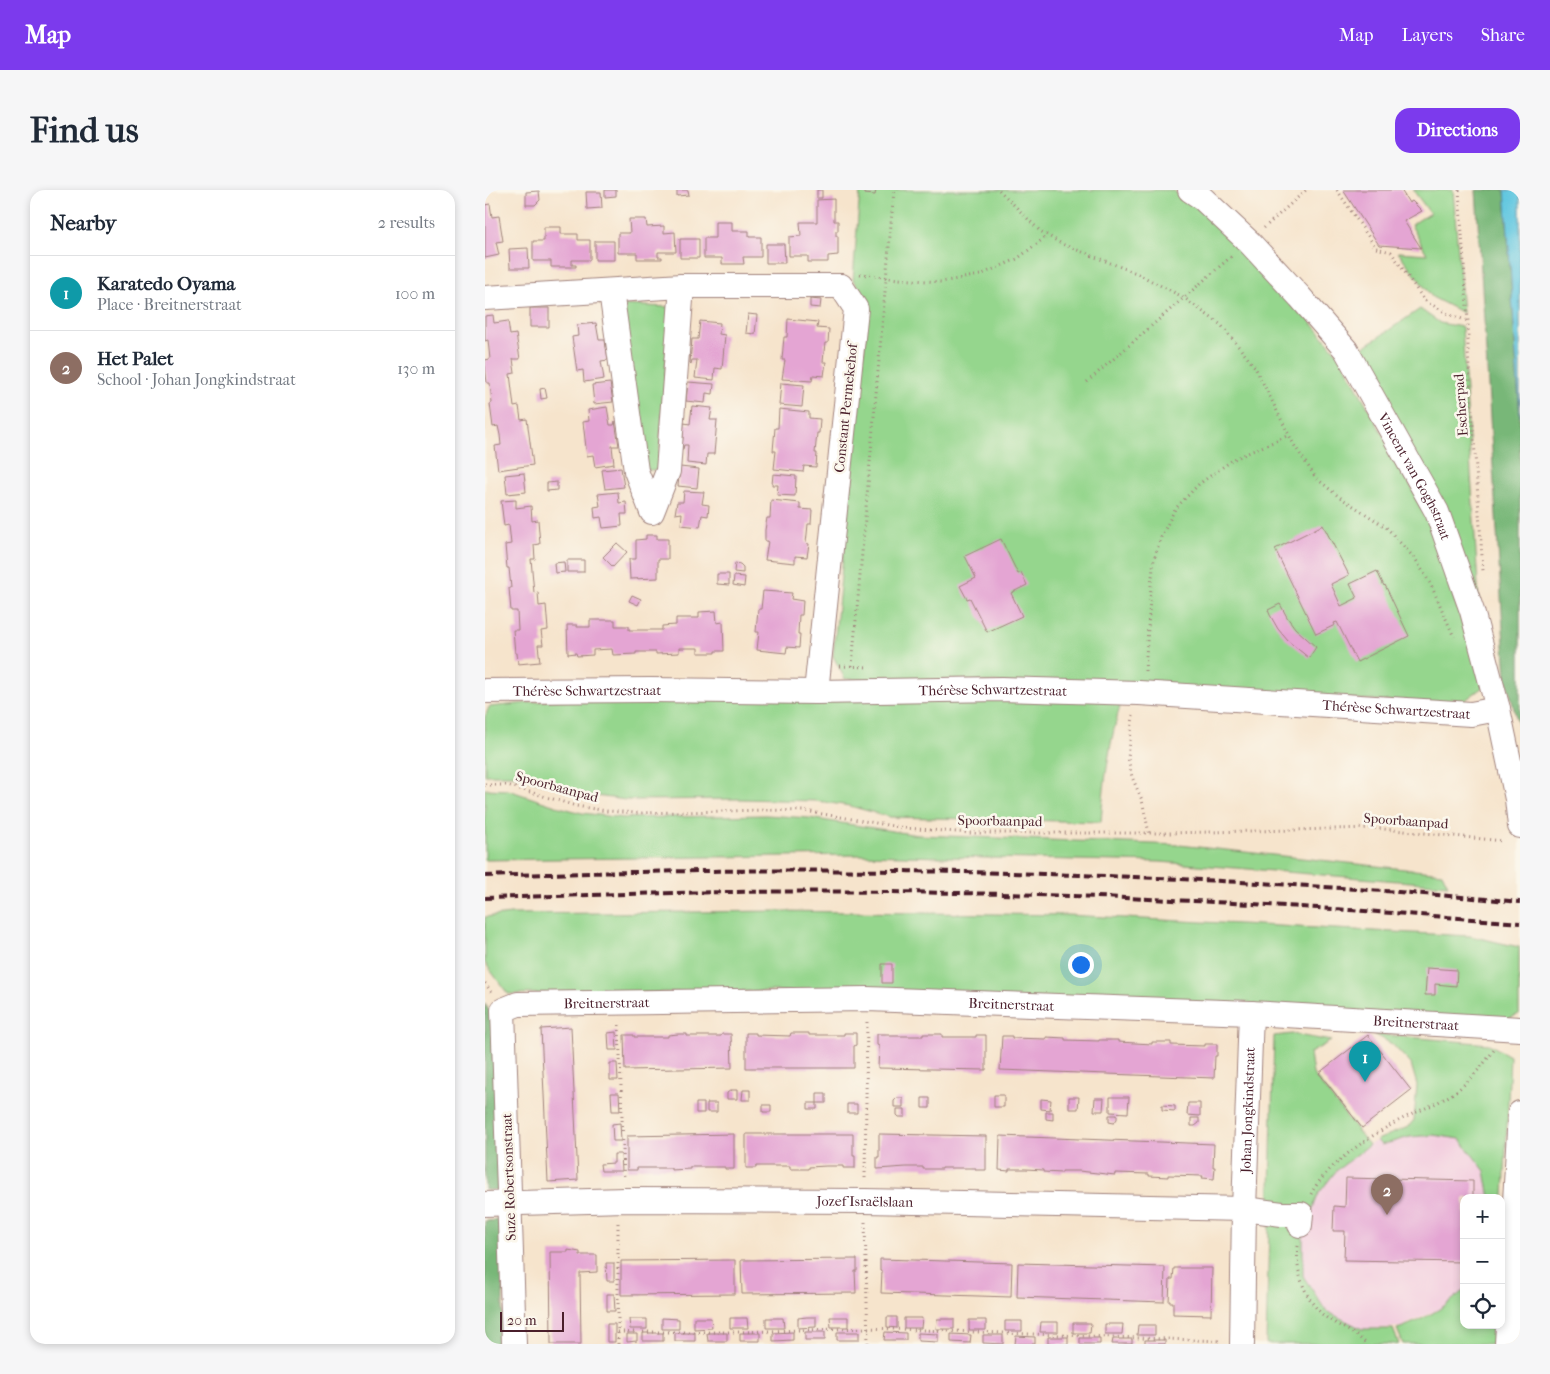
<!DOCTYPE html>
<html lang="en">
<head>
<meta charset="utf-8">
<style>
  body { margin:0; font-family:"IM FELL French Canon",serif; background:#f6f6f7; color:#1f2937 }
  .controls { position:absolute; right:15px; bottom:15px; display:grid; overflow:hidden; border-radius:10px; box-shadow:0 2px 8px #0003 }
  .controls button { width:45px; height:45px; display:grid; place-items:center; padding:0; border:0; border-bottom:1px solid #e0e1e3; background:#fff; color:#1f2937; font:25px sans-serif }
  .scale { position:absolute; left:15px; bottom:12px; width:64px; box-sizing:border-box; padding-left:5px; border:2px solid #4a1f2b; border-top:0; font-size:14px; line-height:18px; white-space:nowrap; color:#4a1f2b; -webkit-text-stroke:4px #fbf7ec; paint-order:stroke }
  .you { position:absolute; left:595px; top:774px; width:18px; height:18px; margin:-12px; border:4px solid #fff; border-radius:50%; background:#1a73e8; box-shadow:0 0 0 8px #1a73e833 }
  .badge { display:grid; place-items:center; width:32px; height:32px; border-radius:50%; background:#7c3aed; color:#fff; font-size:16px; font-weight:700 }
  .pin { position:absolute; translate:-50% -41px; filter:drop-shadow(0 1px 2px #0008) }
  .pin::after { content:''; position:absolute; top:26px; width:18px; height:15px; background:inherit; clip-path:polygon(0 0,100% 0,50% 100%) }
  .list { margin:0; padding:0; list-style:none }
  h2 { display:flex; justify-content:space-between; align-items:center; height:65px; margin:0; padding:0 20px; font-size:21px }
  h2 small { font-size:16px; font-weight:400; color:#747a83 }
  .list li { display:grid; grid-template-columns:32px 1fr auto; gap:15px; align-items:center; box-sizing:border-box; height:75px; padding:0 20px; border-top:1px solid #e0e1e3 }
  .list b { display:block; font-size:19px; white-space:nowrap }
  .list p { margin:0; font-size:16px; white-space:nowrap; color:#747a83 }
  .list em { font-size:16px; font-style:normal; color:#747a83 }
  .icon { flex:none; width:28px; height:28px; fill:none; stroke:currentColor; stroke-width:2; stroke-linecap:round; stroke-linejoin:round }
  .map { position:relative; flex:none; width:1035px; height:1154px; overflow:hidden; border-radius:15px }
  header { display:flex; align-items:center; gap:30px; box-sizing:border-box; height:70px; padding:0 25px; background:#7c3aed; color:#fff }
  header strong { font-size:24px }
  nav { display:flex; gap:28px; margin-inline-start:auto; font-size:18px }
  .intro { display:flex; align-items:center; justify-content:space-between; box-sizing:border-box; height:120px; padding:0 30px }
  h1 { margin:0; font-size:35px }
  .button { padding:12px 22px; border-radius:15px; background:#7c3aed; color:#fff; font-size:18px; font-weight:700 }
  main { display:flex; gap:30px; padding:0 30px }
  aside { flex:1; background:#fff; border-radius:15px; box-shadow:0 2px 8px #0003 }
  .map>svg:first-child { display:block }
  .built { fill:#f3cfdf }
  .green { fill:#95d68d; stroke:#707a5c }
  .forest { fill:#78b778; stroke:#616b52 }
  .water { fill:#62c7e0; stroke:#567386 }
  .building { fill:#e4a5d3 }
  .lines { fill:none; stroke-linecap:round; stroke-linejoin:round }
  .street-casing { stroke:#a0827c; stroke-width:26 }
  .path { stroke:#a0827c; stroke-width:3; stroke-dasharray:1 4; stroke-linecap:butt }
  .street { stroke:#fff; stroke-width:24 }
  .rail { stroke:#4a1f2b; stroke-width:4; stroke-dasharray:8 4; stroke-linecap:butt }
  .labels { text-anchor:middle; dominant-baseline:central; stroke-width:5; stroke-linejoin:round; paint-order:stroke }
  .street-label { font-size:14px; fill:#4a1f2b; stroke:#fbf7ec }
</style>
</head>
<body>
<header>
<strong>Map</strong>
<nav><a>Map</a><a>Layers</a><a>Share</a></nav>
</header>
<div class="intro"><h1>Find us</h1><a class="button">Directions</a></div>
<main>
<aside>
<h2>Nearby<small>2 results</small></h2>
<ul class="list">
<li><span class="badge" style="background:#0f9aa8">1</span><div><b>Karatedo Oyama</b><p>Place · Breitnerstraat</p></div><em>100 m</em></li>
<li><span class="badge" style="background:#8d6e63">2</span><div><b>Het Palet</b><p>School · Johan Jongkindstraat</p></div><em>130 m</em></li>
</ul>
</aside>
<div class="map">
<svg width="1035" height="1154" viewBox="0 0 1035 1154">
  <rect width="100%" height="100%" fill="#fbf7ec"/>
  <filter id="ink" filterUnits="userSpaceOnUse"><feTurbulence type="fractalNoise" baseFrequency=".02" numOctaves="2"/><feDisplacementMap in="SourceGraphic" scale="10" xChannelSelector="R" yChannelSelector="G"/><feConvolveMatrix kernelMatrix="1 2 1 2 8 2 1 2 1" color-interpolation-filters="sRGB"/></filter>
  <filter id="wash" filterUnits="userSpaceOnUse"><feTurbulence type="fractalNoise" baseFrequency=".0096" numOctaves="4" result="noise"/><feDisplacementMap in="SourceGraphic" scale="20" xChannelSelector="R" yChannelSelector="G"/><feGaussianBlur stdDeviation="1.12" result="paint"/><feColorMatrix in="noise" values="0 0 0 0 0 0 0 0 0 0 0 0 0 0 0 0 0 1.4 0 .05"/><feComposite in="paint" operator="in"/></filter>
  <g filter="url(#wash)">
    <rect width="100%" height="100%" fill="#f6e4cc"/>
    <path class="built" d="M948,945L975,949L1000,981L1005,1008H979V1099L973,1107L956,1118L916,1137L877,1139L841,1121L818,1086V1043L834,1003L851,981L884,955L892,950L896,955L925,947Z"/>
    <path class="green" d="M375,0H687L720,23L798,98L856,168L941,324L998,497L975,514L482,491L360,489L348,466L384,111L368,90Z
      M928,0H968L978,123L947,107L913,62L942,64L926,35L945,23Z
      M137,115L185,117L173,280H157Z
      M935,119L955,133L977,137L994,412L870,163Z
      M166,500L637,509C625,549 619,590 616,632L405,627L365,616L332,611L257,609L141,610L96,604L28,585H0V527L4,517Z
      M0,599L23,600L71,616L97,623L138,628L281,625L324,628L433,645L694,655L957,683L963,695L675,672L376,665L0,670Z
      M294,721L582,725L985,746L1034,757V824L1023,829L292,801L23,804L0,773V727L26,724Z
      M807,844L846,851L825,863L828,884L884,955L851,981L834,1003L818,1043V1086L841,1121L877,1139H908L914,1154H781L789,846Z
      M889,844L1004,854L1025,866L1016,1076V1008H1005L1000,981L975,949L948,945L925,947L896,955L892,950L923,937L929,930L932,895L926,874L907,854Z
      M979,1099V1135H1014L1013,1154H918L912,1139C932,1133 966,1115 979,1099Z"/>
    <path class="forest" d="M991,0H1020L1035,227V542L1021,488Z
      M0,814L9,828L18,1000H0Z
      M18,1030V1154H0V1031Z"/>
    <path class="water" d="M1020,0H1035V227Z"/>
    <g id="blocks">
      <path class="building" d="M120,0H131V6L120,7Z
        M192,0H203L204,5L192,6Z
        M332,0H337V8H332Z
        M379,0H391L390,5L379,4Z
        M858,0H916L924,13L927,11L937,21L919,31L936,58L894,55Z
        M54,1L55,10L50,15H41V2Z
        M101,2H116L117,18L102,19Z
        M349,9V31H353V41H351V46H353V65L343,66V72H323V66H304V47L316,46L315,32H332V10Z
        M5,14L7,27L14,26L18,51L11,52L14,65L0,68V15Z
        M144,29H161L162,37L179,36V43L190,42L191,62H173V67H177V69H152V63H133V43H145Z
        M230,32H247V41H264V47H276V67H258L259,74H237V68H219V48H230Z
        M59,37H76V44H93V50H105V70H87V75H91V77H66V71H48V51H59Z
        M195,49H214V68H195Z
        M110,51H129V70H110Z
        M281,54H299L300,73H281Z
        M43,58L44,78H25L24,59Z
        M325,109L336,110L335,118L325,117Z
        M45,118H64V137H45Z
        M263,124L272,125L270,144L261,143Z
        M8,125L9,133L23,131L25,145L31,144L35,169H28L30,183L25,184L29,217L34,216L36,230L42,229L48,275L13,280L10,256L16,255L15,245L13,236L8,237L5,214L7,213L5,193H2L0,175V170L5,169L3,150L0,151V126Z
        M303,129L333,132L332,138L344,139L343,153H340L339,162L338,172H341L339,186L328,185L327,191L297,189L300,170H297L298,158L299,147H302Z
        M215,131L235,133L234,144L240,145L237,179L230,178L229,190L210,188L212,170H207L206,174L205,173L207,149H213Z
        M111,133L114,150H120L123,170L116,171L119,189L99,192L98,180L92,181L87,147L93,146L92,135Z
        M203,192L229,194L228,204L221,203L220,213L201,211Z
        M125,193L128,212L109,214L107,195Z
        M296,193L319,195L317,217L294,215Z
        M60,198L62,208L56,209L55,199Z
        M207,216L227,218L225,230H232L229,264H222L221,275L202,273L203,255H199L198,259H197L199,233L205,234Z
        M122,217L125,235H129L130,231L134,256H127L129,274L110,277L108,265L102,266L98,232L104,231L103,220Z
        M294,219L324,222V228L335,229L334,243H332L330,263H332L331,277L319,276L318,282L289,279L291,261H288L290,238H293Z
        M195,277L214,279L212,298L193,296Z
        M136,278L139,297L120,299L117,280Z
        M39,283L41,302L22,304L20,285Z
        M288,284L311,286L310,306L292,305L293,295H287Z
        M72,292V300L62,301V293Z
        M199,301L219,302L217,314L224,315L223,326L217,325L215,337L196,335L197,323L190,324L192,312H198Z
        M133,302L134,313L141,312L142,324H136L137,336L118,338L116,327L110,328L109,317L115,316L113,304Z
        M31,310V318L46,316L47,331L53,330L55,354L49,355L50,369H46L49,403L53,402L54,416L61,415L63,440L56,441L58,455H53L55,472L33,474L32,463H30L28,440H33L32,421H26L24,398H26L24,378H22L20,355L26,354L24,335L19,336L16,311Z
        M286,310L315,313V319L327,320L326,334H323L322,344L321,353L324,354L322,367L310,366V373L280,370L283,351H280V340L282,328H285Z
        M838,335L864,385L846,394L856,416L872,408L865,394L892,381L899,396L900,395L924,446L872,472L852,432L849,433L850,435L831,444L790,359Z
        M161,345H172V349H183V369H173V388L145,389L144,369H151V350L161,349Z
        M516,349L533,384L536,382L542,395L526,403L537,426L502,442L485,408L482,409L475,396L491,388L480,366Z
        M132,353L142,362L128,377L118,367Z
        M82,370H99V382H82Z
        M79,372L80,382L70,383L69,373Z
        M250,373L255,374L258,377V383L249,382Z
        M232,384H244V395L232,394Z
        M249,386L260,387L259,397L248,395Z
        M278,401L307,403L306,409L318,411L317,425H314L313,444H315L314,458L302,457L301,463L272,460L274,442H271L273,419H276Z
        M147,405L156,409L153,415L144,411Z
        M795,414L802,427L810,438L831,457L824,468L803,451L793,439L785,425L783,420Z
        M231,421L232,433L238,432L239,461H230V463H213V458H194V463L171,464V462H151V464L128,465L127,459L108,460V465L92,466L91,463L83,464L82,435H92V437H105V430H130V436H144V440H177V436L191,435V428H214V422Z
        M397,774H407V793H397Z
        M942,778L972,780L971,796L950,794V805H940Z
        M86,837L93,990L63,992L56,839Z
        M131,842L132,860H124L123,843Z
        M261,843H271V845L305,846L306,843H324V845H359V843H371V855L369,856V878H261Z
        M193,844H202V846H236L237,844H246L247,878L140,880L139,845H149V847H183V845Z
        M392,844H404V846H438V844H457V847H491V845H501V880L393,878L394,856L392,855Z
        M883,845L926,900L877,938L834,883Z
        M517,846H527V848L561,849V847L580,848V850L614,851V850H633V852L667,854V852H686V855L720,856V854H732V866H730L729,888L515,880Z
        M125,873H132L133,890H125Z
        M246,900H252V909H242V903Z
        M258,900H265V910H257Z
        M126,903H134L135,921H127Z
        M332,903H341V913H332Z
        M509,905H519V917H509Z
        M584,907H594L593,919H584Z
        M625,907H644L643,923L625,922Z
        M412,908H418V917H409V911Z
        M437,908H445V918H437Z
        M610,908H619L618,921H609Z
        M556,909L566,910L565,920L556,919Z
        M211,913H219V923H211Z
        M222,913H232V922H222Z
        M323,913H332V919H323Z
        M703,913H715V926L702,925Z
        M362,914H372V923H362Z
        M278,915H286V922H278Z
        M677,915L690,916V921L677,920Z
        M412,919H420V927H414L412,925Z
        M561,922H568V930L561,929Z
        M624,925H632V929L629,933L624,932Z
        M706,928H714V933L710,936H706Z
        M135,933L136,951H128L127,934Z
        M249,944V979H240V977H205V979L186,980V978H152V980H142V946Z
        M261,944H368V966H370V978H358V976H341L324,977V979H305V976H271V978H261Z
        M394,944L501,946V980H491V978H457V979H438V977H421L392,979V967H394Z
        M515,946L729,954L728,977H730L729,989L717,988L718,986L683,985V987L664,986V984L630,983V985L594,981H577V983L558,982V980L541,979H524V981L514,980Z
        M129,964H136L137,981H116L115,974L129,973Z
        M861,988L988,991V1008H979V1072L859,1070L860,1041H848L849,1016L860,1017Z
        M83,1060L95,1062V1065H112V1082L95,1083L96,1154H66L65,1062H83Z
        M372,1069V1081H370L371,1103L257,1104L256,1070Z
        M395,1069L527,1073L526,1107L396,1103L397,1081H395Z
        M250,1070V1104L136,1105V1071Z
        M121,1073H129V1091H122Z
        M533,1073L680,1077L679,1112L532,1107Z
        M689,1078H727L726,1125L688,1124V1112H684L685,1089H688Z
        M122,1104H129L130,1121H122Z
        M322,1127H331V1137L313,1138V1128Z
        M345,1127H363V1137H346Z
        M402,1127H412V1138L402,1137Z
        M177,1128L194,1129V1139H177Z
        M209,1128H226L227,1138L209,1139Z
        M245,1128H262L263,1138H245Z
        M281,1128H298L299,1138H281Z
        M419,1128H437L436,1138H419Z
        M144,1129H162V1139H145Z
        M452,1129H469V1139H451Z
        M484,1130H501V1140H484Z
        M520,1131H537V1141H520Z
        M556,1132H573V1142H555Z
        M588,1133H606L605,1143H588Z
        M122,1134H130V1152H122Z
        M620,1134H638L637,1144H620Z
        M653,1135H670V1145H652Z
        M308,1142V1150L288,1151V1143Z
        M320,1142H340V1150H320Z
        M352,1142H374V1150H352Z
        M400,1142L421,1143V1150H399Z
        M158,1143H178V1151H158Z
        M190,1143H210V1151H190Z
        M222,1143H242V1151H223Z
        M255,1143H275V1151H255Z
        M433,1143L453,1144V1152L433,1151Z
        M142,1144H152V1151L142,1152Z
        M466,1144L486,1145L485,1153L466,1152Z
        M498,1145H518V1154L498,1153Z
        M531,1146L550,1147V1154H530Z
        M563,1147H583V1154H563Z
        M595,1148H615V1154H595Z
        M628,1149H647V1154H627Z
        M660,1150H680V1154H660Z"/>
    </g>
  </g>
  <g filter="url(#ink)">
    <use href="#blocks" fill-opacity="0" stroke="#a0827c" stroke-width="1"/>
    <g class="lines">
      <defs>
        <g id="street">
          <path id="s1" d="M705,0L717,8L764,52L815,107L861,160L952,322L987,421L1013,519L1032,609L1035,636"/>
          <path d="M126,101L151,281L167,322L183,281L197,96"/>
          <path d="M0,108L197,96H356L371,119L331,502"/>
          <path id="s2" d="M0,501L166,500L331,502L517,499L654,503L986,524L1013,519"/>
          <path id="s3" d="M0,1014L140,1010L380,1011L759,1019L797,1024H816L815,1035"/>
          <path id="s4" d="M29,1154L18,820L33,814L382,809L766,823L1035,839"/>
          <path id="s5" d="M757,1154L759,1019L766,823"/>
          <path d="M1022,1154L1035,923"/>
        </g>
      </defs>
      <use href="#street" class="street-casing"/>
      <path class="path" d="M514,0L555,41L577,54L651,83L698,107L736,135L770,177L809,255L831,288L853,306L901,337L931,370L946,395L969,447
        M852,0L891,58L906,62L939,110L963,124L983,131
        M974,0L983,131V162L998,381
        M779,38L821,0
        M375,84L413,89L456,92L495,85L532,69L562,46
        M602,192L748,65
        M355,476L384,477
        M367,476L409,0
        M660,481L666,396L669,369L676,347L690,319L714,294L749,269L804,245
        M648,525L643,568L647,587L657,610L664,643
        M0,595H22L91,616L122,621L152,623L282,620L320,621L420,638L485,643H684L889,638L1018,651
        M0,793L7,803
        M134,835L139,989
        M380,988L382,830
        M826,1004C839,978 880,949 906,935C926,923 950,916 970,902C985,891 998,875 1009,860
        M380,1032L383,1154
        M813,1056C810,1079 818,1104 834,1121C842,1130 856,1136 866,1142C872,1146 877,1150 882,1154
        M133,1142H252L382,1138L737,1151
        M133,1154V1031"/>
      <use href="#street" class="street"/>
      <path class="rail" d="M0,686C345,674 691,681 1035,712
        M0,708C134,704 267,700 401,702C613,704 824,715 1035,733"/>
    </g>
  </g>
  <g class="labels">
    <g class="street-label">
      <text transform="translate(976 215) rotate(-94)">Escherpad</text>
      <text transform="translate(361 218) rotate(-84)">Constant Permekehof</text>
      <text stroke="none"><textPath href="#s1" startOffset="368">Vincent van Goghstraat</textPath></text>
      <text stroke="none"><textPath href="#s2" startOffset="102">Thérèse Schwartzestraat</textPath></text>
      <text stroke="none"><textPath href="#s2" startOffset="508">Thérèse Schwartzestraat</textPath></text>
      <text stroke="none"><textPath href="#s2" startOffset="912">Thérèse Schwartzestraat</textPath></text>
      <text transform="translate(72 597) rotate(15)">Spoorbaanpad</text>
      <text transform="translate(515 631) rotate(1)">Spoorbaanpad</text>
      <text transform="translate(921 631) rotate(4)">Spoorbaanpad</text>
      <text stroke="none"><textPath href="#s4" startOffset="439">Breitnerstraat</textPath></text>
      <text stroke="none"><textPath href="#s4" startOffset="844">Breitnerstraat</textPath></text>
      <text stroke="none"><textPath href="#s4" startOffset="1249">Breitnerstraat</textPath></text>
      <text stroke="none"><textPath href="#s5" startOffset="234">Johan Jongkindstraat</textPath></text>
      <text transform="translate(24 987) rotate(-92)">Suze Robertsonstraat</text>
      <text stroke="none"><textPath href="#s3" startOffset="380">Jozef Israëlslaan</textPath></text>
    </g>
  </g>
</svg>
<div class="controls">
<button>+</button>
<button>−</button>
<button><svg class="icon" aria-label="locate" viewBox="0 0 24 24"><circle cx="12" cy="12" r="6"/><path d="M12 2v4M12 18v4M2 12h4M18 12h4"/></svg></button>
</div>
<div class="scale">20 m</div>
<div class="you"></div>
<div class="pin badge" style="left:880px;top:892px;background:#0f9aa8">1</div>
<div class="pin badge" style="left:902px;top:1025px;background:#8d6e63">2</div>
</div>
</main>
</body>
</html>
